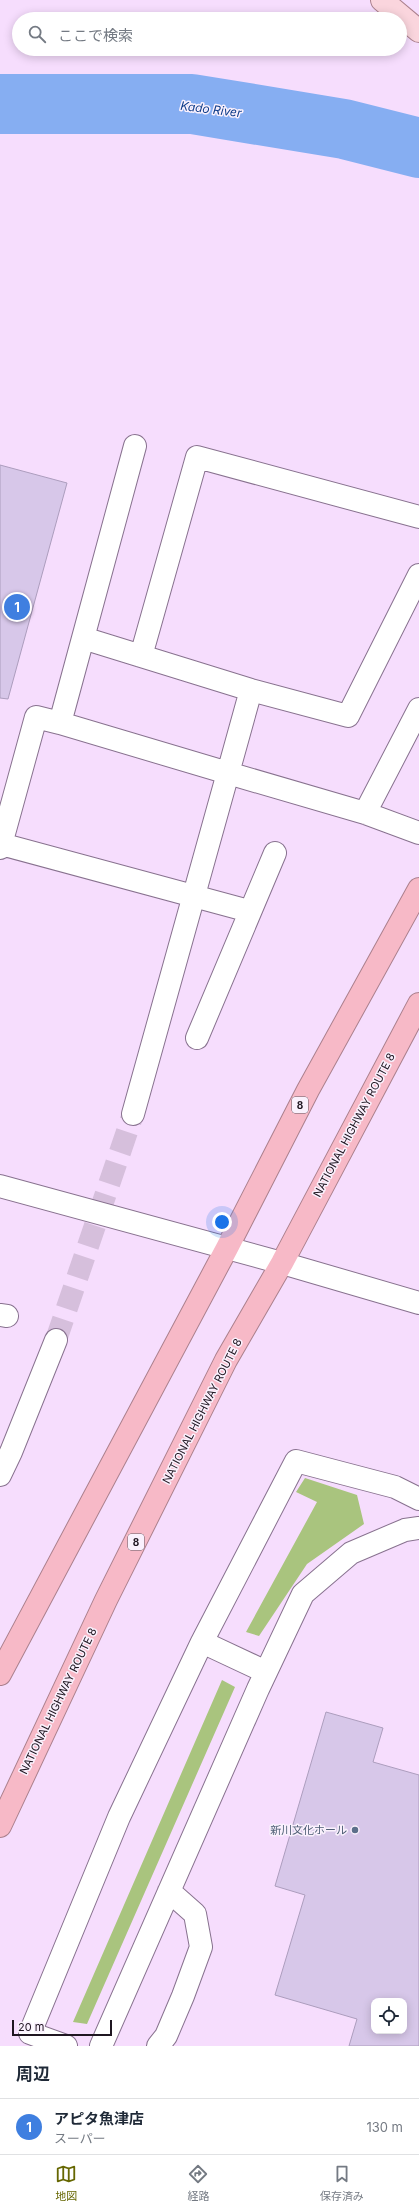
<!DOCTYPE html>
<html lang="ja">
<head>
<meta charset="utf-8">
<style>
  body { margin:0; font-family:Inter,"Noto Sans JP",sans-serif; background:#f2f2f3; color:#1f2937 }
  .controls { position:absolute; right:12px; bottom:12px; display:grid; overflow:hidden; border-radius:8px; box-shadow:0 2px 10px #0003 }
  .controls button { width:36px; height:36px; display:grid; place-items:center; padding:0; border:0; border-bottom:1px solid #e0e1e3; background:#fff; color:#1f2937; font:20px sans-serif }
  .scale { position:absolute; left:12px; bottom:10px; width:100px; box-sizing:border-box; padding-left:4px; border:2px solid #1f1621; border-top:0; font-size:11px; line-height:14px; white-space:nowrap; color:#1f1621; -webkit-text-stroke:3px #faf1fd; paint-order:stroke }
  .you { position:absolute; left:222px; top:1222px; width:14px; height:14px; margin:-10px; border:3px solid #fff; border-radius:50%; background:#1a73e8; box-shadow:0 0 0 6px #1a73e833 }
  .badge { display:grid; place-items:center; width:26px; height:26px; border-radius:50%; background:#666702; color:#fff; font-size:13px; font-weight:700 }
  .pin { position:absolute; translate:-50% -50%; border:2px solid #fff; box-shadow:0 1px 4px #0006 }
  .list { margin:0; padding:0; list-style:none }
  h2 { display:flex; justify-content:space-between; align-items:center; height:52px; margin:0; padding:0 16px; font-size:17px }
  h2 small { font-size:13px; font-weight:400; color:#747a83 }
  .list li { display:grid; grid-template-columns:26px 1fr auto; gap:12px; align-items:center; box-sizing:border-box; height:56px; padding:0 16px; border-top:1px solid #e0e1e3 }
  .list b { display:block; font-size:15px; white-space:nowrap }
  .list p { margin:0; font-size:13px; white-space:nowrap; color:#747a83 }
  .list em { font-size:13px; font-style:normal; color:#747a83 }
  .icon { flex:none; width:22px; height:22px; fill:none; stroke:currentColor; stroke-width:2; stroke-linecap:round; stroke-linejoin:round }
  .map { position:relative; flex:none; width:419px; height:2046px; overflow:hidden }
  .search { position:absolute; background:#fff; box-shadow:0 2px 10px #0003; left:12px; right:12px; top:12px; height:44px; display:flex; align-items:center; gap:10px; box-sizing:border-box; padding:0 14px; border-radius:22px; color:#747a83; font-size:15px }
  .sheet { height:108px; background:#fff }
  nav { display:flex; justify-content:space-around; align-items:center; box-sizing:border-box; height:56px; border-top:1px solid #e0e1e3; background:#fff; font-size:11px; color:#747a83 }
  nav a { display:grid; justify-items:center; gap:2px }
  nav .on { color:#666702 }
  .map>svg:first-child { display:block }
  .green { fill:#a9c47e }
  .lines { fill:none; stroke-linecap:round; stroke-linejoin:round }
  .stream { stroke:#86aef2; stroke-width:10 }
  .river { stroke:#86aef2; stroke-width:60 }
  .building { fill:#d7c7e9; stroke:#ac9dbd; fill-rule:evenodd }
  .minor-tunnel { stroke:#d6bfdc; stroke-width:22; stroke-dasharray:22 11; stroke-linecap:butt }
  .minor-casing { stroke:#88728f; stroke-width:24 }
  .major-casing { stroke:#ab808d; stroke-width:24 }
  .highway-casing { stroke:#ab808d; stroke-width:24 }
  .minor { stroke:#fff; stroke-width:22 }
  .major { stroke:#fad5dd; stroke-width:22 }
  .highway { stroke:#f7b9c7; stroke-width:22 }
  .service-dot { fill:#5c6f8a; stroke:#faf1fd; stroke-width:1.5 }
  .labels { text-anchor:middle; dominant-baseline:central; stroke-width:3; stroke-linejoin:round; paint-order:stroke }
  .shield { fill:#faf1fd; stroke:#615863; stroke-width:1 }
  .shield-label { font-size:10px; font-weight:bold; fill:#1f1621 }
  .street-label { font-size:11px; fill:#1f1621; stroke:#faf1fd }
  .service-label { font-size:11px; fill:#4e5e75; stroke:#faf1fd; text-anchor:end }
  .water-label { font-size:12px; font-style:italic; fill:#0e3c89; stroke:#faf1fd }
</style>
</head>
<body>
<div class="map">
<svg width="419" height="2046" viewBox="0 0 419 2046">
  <rect width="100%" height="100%" fill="#f6ddfd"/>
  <path class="green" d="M305,1478L357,1495L364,1524L307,1564L259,1636L246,1632L317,1502L296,1492Z
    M222,1680L235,1687L87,2024L73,2022Z"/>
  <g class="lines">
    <path class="stream" d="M416,147L419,154"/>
    <path class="river" d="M0,104H192L344,129L419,148"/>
  </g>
  <path class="building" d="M0,465L67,483L8,699L0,698Z
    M326,1712L383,1728L373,1762L419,1775V2046H349L357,2019L275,1995L305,1895L275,1886ZM374,2001H404V2031H374Z"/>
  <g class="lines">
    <path class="minor-tunnel" d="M56,1340L133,1114"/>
    <defs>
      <path id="minor" d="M83,638L251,690L348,716L419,575
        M141,656L197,457L419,517
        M251,690L228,773L365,813L419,833
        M365,813L419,709
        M1,844L249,911
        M0,848L36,717L60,723
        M197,1038L275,853
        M133,1114L228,773L60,723L135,446
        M0,1186L282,1263L419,1303
        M0,1315L7,1316
        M0,1475L11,1452L56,1340
        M266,1672L202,1642L296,1461L395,1487L419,1499
        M66,2046L30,2033L119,1817L202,1642
        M101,2046L258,1689L303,1594L351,1553L405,1530L419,1528
        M158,2046L166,2036L183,1996L201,1947L195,1914L169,1891"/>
      <path id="major" d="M382,0L419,31"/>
      <path id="highway" d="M0,1674L227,1248L308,1090L419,889
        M0,1826L106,1600L226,1360L282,1263L419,1004"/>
    </defs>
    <use href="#minor" class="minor-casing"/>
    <use href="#major" class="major-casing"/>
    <use href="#highway" class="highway-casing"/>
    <use href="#minor" class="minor"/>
    <use href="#major" class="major"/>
    <use href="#highway" class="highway"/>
  </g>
  <circle class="service-dot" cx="355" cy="1830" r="4"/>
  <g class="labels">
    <g class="shield">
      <rect x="292" y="1097" width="16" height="16" rx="3"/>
      <rect x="128" y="1534" width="16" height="16" rx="3"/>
    </g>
    <g class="shield-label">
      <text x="300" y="1105">8</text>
      <text x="136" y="1542">8</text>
    </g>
    <g class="street-label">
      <text transform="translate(354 1125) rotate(-62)">NATIONAL HIGHWAY ROUTE 8</text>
      <text transform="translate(202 1411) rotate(-63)">NATIONAL HIGHWAY ROUTE 8</text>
      <text transform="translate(58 1701) rotate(-64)">NATIONAL HIGHWAY ROUTE 8</text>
    </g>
    <g class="service-label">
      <text x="347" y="1830">新川文化ホール</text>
    </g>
    <g class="water-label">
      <text transform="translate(211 109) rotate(7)">Kado River</text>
    </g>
  </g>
</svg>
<div class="controls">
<button><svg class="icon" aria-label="locate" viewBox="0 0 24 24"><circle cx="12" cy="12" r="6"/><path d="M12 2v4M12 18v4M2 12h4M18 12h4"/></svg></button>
</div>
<div class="scale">20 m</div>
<div class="you"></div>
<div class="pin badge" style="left:17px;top:607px;background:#3f7fe0">1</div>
<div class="search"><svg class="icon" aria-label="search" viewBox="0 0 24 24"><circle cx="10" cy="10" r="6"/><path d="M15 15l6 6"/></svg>ここで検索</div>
</div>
<section class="sheet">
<h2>周辺<small></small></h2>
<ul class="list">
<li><span class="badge" style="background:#3f7fe0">1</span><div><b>アピタ魚津店</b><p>スーパー</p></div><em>130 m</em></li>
</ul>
</section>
<nav>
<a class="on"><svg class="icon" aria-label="map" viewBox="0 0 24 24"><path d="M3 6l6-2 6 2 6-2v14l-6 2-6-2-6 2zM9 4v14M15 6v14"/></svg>地図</a>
<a><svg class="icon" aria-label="directions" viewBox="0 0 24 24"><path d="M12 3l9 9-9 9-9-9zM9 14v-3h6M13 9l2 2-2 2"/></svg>経路</a>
<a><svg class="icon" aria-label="saved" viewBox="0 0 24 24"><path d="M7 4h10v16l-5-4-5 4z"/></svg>保存済み</a>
</nav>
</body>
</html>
